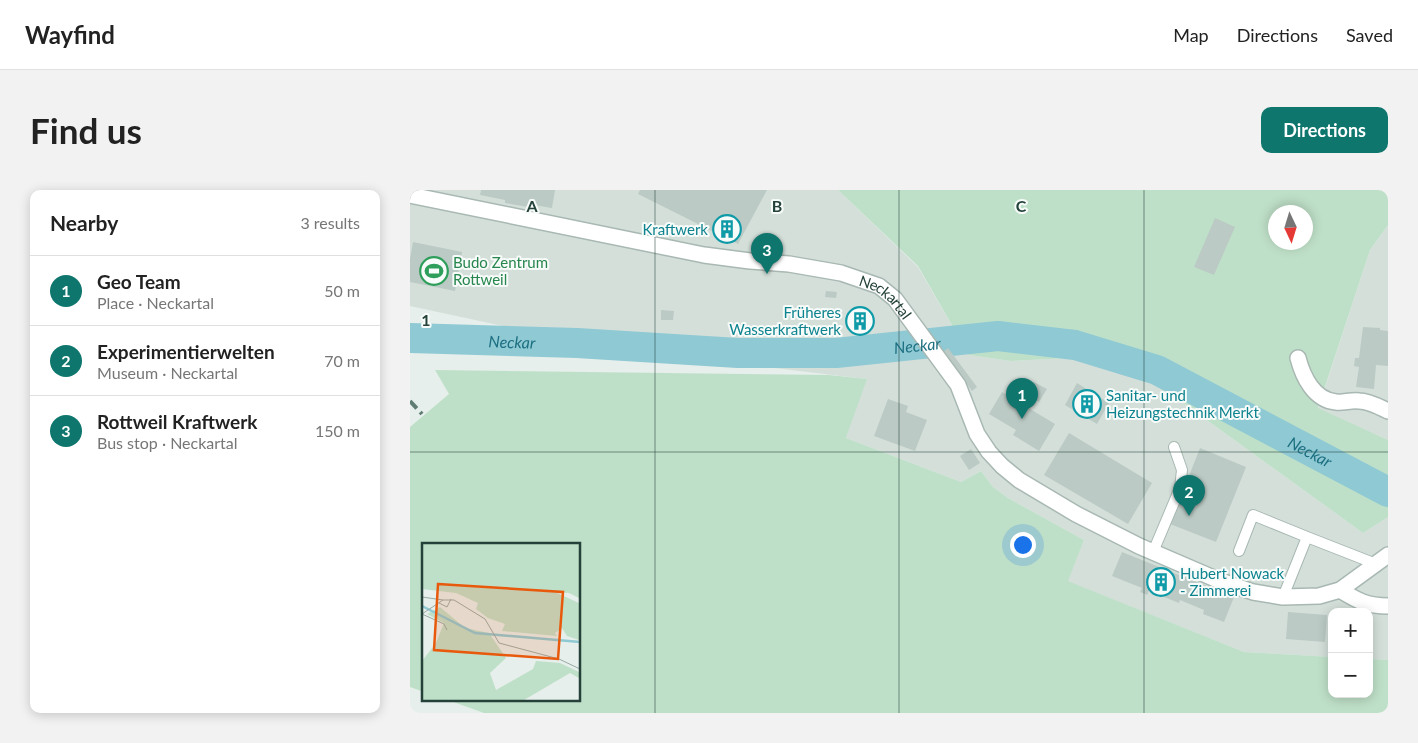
<!DOCTYPE html>
<html lang="en">
<head>
<meta charset="utf-8">
<style>
  body { margin:0; font-family:Lato,sans-serif; background:#f2f2f2; color:#222 }
  .controls { position:absolute; right:15px; bottom:15px; display:grid; overflow:hidden; border-radius:10px; box-shadow:0 2px 12px #0003 }
  .controls button { width:45px; height:45px; display:grid; place-items:center; padding:0; border:0; border-bottom:1px solid #e0e0e0; background:#fff; color:#222; font:25px sans-serif }
  .compass { position:absolute; left:858px; top:15px; width:45px; height:45px; border-radius:50%; background:#fff; box-shadow:0 2px 12px #0003; rotate:176deg }
  .you { position:absolute; left:612px; top:354px; width:18px; height:18px; margin:-12px; border:4px solid #fff; border-radius:50%; background:#1a73e8; box-shadow:0 0 0 8px #1a73e833 }
  .badge { display:grid; place-items:center; width:32px; height:32px; border-radius:50%; background:#0f766e; color:#fff; font-size:16px; font-weight:700 }
  .pin { position:absolute; translate:-50% -41px; filter:drop-shadow(0 1px 2px #0008) }
  .pin::after { content:''; position:absolute; top:26px; width:18px; height:15px; background:inherit; clip-path:polygon(0 0,100% 0,50% 100%) }
  .list { margin:0; padding:0; list-style:none }
  h2 { display:flex; justify-content:space-between; align-items:center; height:65px; margin:0; padding:0 20px; font-size:21px }
  h2 small { font-size:16px; font-weight:400; color:#767676 }
  .list li { display:grid; grid-template-columns:32px 1fr auto; gap:15px; align-items:center; box-sizing:border-box; height:70px; padding:0 20px; border-top:1px solid #e0e0e0 }
  .list b { display:block; font-size:19px; white-space:nowrap }
  .list p { margin:0; font-size:16px; white-space:nowrap; color:#767676 }
  .list em { font-size:16px; font-style:normal; color:#767676 }
  .map { position:relative; flex:none; width:978px; height:523px; overflow:hidden; border-radius:10px }
  header { display:flex; align-items:center; gap:30px; box-sizing:border-box; height:70px; padding:0 25px; background:#fff; border-bottom:1px solid #e0e0e0 }
  header strong { font-size:24px }
  nav { display:flex; gap:28px; margin-inline-start:auto; font-size:18px }
  .intro { display:flex; align-items:center; justify-content:space-between; box-sizing:border-box; height:120px; padding:0 30px }
  h1 { margin:0; font-size:35px }
  .button { padding:12px 22px; border-radius:10px; background:#0f766e; color:#fff; font-size:18px; font-weight:700 }
  main { display:flex; gap:30px; padding:0 30px }
  aside { flex:1; background:#fff; border-radius:10px; box-shadow:0 2px 12px #0003 }
  .map>svg:first-child { display:block }
  .built { fill:#d4dfda }
  .green { fill:#bfe0c8; fill-rule:evenodd }
  .lines { fill:none; stroke-linecap:round; stroke-linejoin:round }
  .river { stroke:#8ec9d4; stroke-width:30 }
  .building { fill:#bbcac4 }
  .service-casing { stroke:#a8b8b2; stroke-width:12 }
  .minor-casing { stroke:#a8b8b2; stroke-width:18 }
  .service { stroke:#fff; stroke-width:10 }
  .minor { stroke:#fff; stroke-width:15 }
  .rail { stroke:#5f7d75; stroke-width:4; stroke-dasharray:10 5; stroke-linecap:butt }
  .grid { fill:none; stroke:#24423a; stroke-width:1; stroke-opacity:0.55 }
  .labels { text-anchor:middle; dominant-baseline:central; stroke-width:4; stroke-linejoin:round; paint-order:stroke }
  .culture-label { font-size:15px; fill:#0d838f; stroke:#f7fbf9; text-anchor:end }
  .leisure-label { font-size:15px; fill:#27864d; stroke:#f7fbf9; text-anchor:start }
  .street-label { font-size:15px; fill:#24423a; stroke:#f7fbf9 }
  .water-label { font-size:16px; font-style:italic; fill:#1c6f80; stroke:#f7fbf9 }
  .inset-river { fill:none; stroke:#8ec9d4; stroke-width:2.5 }
  .inset-road { fill:none; stroke:#98aaa4; stroke-width:1 }
  .view { fill:#e8590c; fill-opacity:0.15; stroke:#e8590c; stroke-width:2.5 }
  .inset-edge { fill:none; stroke:#24423a; stroke-width:2.5 }
  .grid-label { font-size:16px; text-anchor:middle; font-weight:bold; fill:#24423a; stroke:#f7fbf9; stroke-width:4; stroke-linejoin:round; paint-order:stroke }
</style>
</head>
<body>
<header>
<strong>Wayfind</strong>
<nav><a>Map</a><a>Directions</a><a>Saved</a></nav>
</header>
<div class="intro"><h1>Find us</h1><a class="button">Directions</a></div>
<main>
<aside>
<h2>Nearby<small>3 results</small></h2>
<ul class="list">
<li><span class="badge">1</span><div><b>Geo Team</b><p>Place · Neckartal</p></div><em>50 m</em></li>
<li><span class="badge">2</span><div><b>Experimentierwelten</b><p>Museum · Neckartal</p></div><em>70 m</em></li>
<li><span class="badge">3</span><div><b>Rottweil Kraftwerk</b><p>Bus stop · Neckartal</p></div><em>150 m</em></li>
</ul>
</aside>
<div class="map">
<svg width="978" height="523" viewBox="0 0 978 523">
  <rect width="100%" height="100%" fill="#e6efeb"/>
  <path class="built" d="M0,0H428L508,77L559,165L601,171L659,168L743,191L953,343L978,327V470L959,469V422H922V467L834,462L657,391L674,350L598,308L583,297L571,281L551,292L436,248L456,189L191,157L0,116Z
    M978,35V250L908,219L960,60Z"/>
  <path class="green" d="M428,0H978V35L960,60L908,218L978,250V327L953,343L743,191L659,168L601,171L559,165L508,76ZM866,22H896V52H866Z
    M25,180L419,185L457,189L436,248L551,292L571,281L583,297L598,308L674,350L658,391L834,462L922,467V504H959V469L978,470V523H74L35,509H169V354H14V502L0,497V237L39,204Z"/>
  <g class="lines">
    <path class="river" id="s1" d="M0,148L167,153L328,163H426L588,146L665,155L747,180L978,302"/>
  </g>
  <path class="building" d="M71,0H145L142,18L118,14V17L95,13V10L70,5Z
    M230,0H357L328,54L228,4Z
    M805,28L825,37L804,85L784,77Z
    M3,52L52,62L45,101L0,92V69Z
    M416,101L427,102L426,108L415,107Z
    M251,120L264,121L263,130H251Z
    M458,124L459,137L442,138L441,126Z
    M953,137L970,138V140L978,141V176L966,175L964,199L946,197L949,177L944,176L945,168H949Z
    M538,158L567,197L562,201L533,162Z
    M624,192L637,199L629,212L617,205Z
    M667,193L699,213L687,234L655,215Z
    M592,202L645,234L629,261L603,245L606,240L579,224Z
    M478,209L498,216L496,222L517,230L505,261L464,246Z
    M659,243L742,293L718,334L634,285Z
    M790,258L836,277L806,352L760,334Z
    M561,259L570,273L559,280L550,266Z
    M712,362L824,407L814,432L793,424L794,420L770,410L769,413L739,401L737,405L730,402L732,398L702,386Z
    M878,422L917,425L915,452L876,449Z"/>
  <g class="lines">
    <defs>
      <path id="service" d="M829,361L843,325L897,347
        M743,362L770,298L772,280L764,257
        M873,407L897,347L966,374"/>
      <g id="minor">
        <path id="s2" d="M0,5L294,65L340,71L379,74L431,83L469,96L485,109L548,195L567,244L579,262L592,276L609,290L666,324L729,356L808,390L843,402L873,407L909,406L930,400L978,365"/>
        <path d="M888,168C893,187 904,210 926,212C933,213 941,210 949,211C958,211 970,217 978,221"/>
        <path d="M930,400C948,411 957,416 978,416"/>
      </g>
    </defs>
    <use href="#service" class="service-casing"/>
    <use href="#minor" class="minor-casing"/>
    <use href="#service" class="service"/>
    <use href="#minor" class="minor"/>
    <path class="rail" d="M0,211L12,224"/>
  </g>
  <path class="grid" d="M245,0V523M489,0V523M734,0V523M0,262H978"/>
  <defs>
    <symbol id="building-ring" viewBox="-11 -11 22 22"><circle r="9.5" fill="#f7fbf9" stroke="#0f9aa8" stroke-width="1.5"/><path d="M-4-6H4V6H1V3H-1V6H-4ZM-2.5-4.3h1.7v1.8h-1.7ZM.8-4.3h1.7v1.8H.8ZM-2.5-1h1.7V.8h-1.7ZM.8-1h1.7V.8H.8Z" fill="#0f9aa8"/></symbol>
    <symbol id="stadium-ring" viewBox="-11 -11 22 22"><circle r="9.5" fill="#f7fbf9" stroke="#2e9e5b" stroke-width="1.5"/><path d="M0-5a6.5 5 0 1 0 0 10a6.5 5 0 1 0 0-10ZM-3.5-1.8h7v3.6h-7Z" fill="#2e9e5b"/></symbol>
  </defs>
  <g fill-rule="evenodd">
    <use href="#building-ring" x="301" y="23" width="32" height="32"/>
    <use href="#stadium-ring" x="8" y="65" width="32" height="32"/>
    <use href="#building-ring" x="434" y="115" width="32" height="32"/>
    <use href="#building-ring" x="661" y="198" width="32" height="32"/>
    <use href="#building-ring" x="735" y="376" width="32" height="32"/>
  </g>
  <g class="labels">
    <g class="culture-label">
      <text x="298" y="39">Kraftwerk</text>
      <text x="431" y="122">Früheres<tspan x="431" dy="17">Wasserkraftwerk</tspan></text>
      <text x="696" y="205" text-anchor="start">Sanitar- und<tspan x="696" dy="17">Heizungstechnik Merkt</tspan></text>
      <text x="770" y="383" text-anchor="start">Hubert Nowack<tspan x="770" dy="17">- Zimmerei</tspan></text>
    </g>
    <g class="leisure-label">
      <text x="43" y="72">Budo Zentrum<tspan x="43" dy="17">Rottweil</tspan></text>
    </g>
    <g class="street-label">
      <text stroke="none"><textPath href="#s2" startOffset="490">Neckartal</textPath></text>
    </g>
    <g class="water-label">
      <text stroke="none"><textPath href="#s1" startOffset="102">Neckar</textPath></text>
      <text stroke="none"><textPath href="#s1" startOffset="508">Neckar</textPath></text>
      <text stroke="none"><textPath href="#s1" startOffset="926">Neckar</textPath></text>
    </g>
  </g>
  <g transform="translate(12 353)">
    <rect width="158" height="158" fill="#e6efeb"/>
    <path d="M0,0H157V55L147,50L133,49L157,60V97L145,93L140,85L133,90L135,93L80,88L83,81L66,75L54,66L56,60L34,50L0,46ZM18,64L43,85L67,90L84,115L68,130L74,147L111,126L114,118L138,120L157,129V135L148,130L102,157H0V118L14,100L22,80L5,71Z" fill="#bfe0c8"/>
    <path class="inset-river" d="M0,63L53,90L158,99"/>
    <path class="inset-road" d="M0,54L21,57M17,60L25,64L29,56M0,71L21,57H32L63,76L77,100L137,116L158,126M0,71L22,81L25,87"/>
    <path class="view" d="M16,41L141,49L136,116L12,107Z"/>
    <rect width="158" height="158" class="inset-edge"/>
  </g>
  <g class="grid-label">
    <text x="122" y="22">A</text>
    <text x="367" y="22">B</text>
    <text x="611" y="22">C</text>
    <text x="16" y="136">1</text>
  </g>
</svg>
<div class="controls">
<button>+</button>
<button>−</button>
</div>
<svg class="compass" viewBox="-18 -18 36 36"><path d="M0-13l5 13h-10z" fill="#e53935"/><path d="M0 13l5-13h-10z" fill="#767676"/></svg>
<div class="you"></div>
<div class="pin badge" style="left:612px;top:229px">1</div>
<div class="pin badge" style="left:779px;top:326px">2</div>
<div class="pin badge" style="left:357px;top:84px">3</div>
</div>
</main>
</body>
</html>
